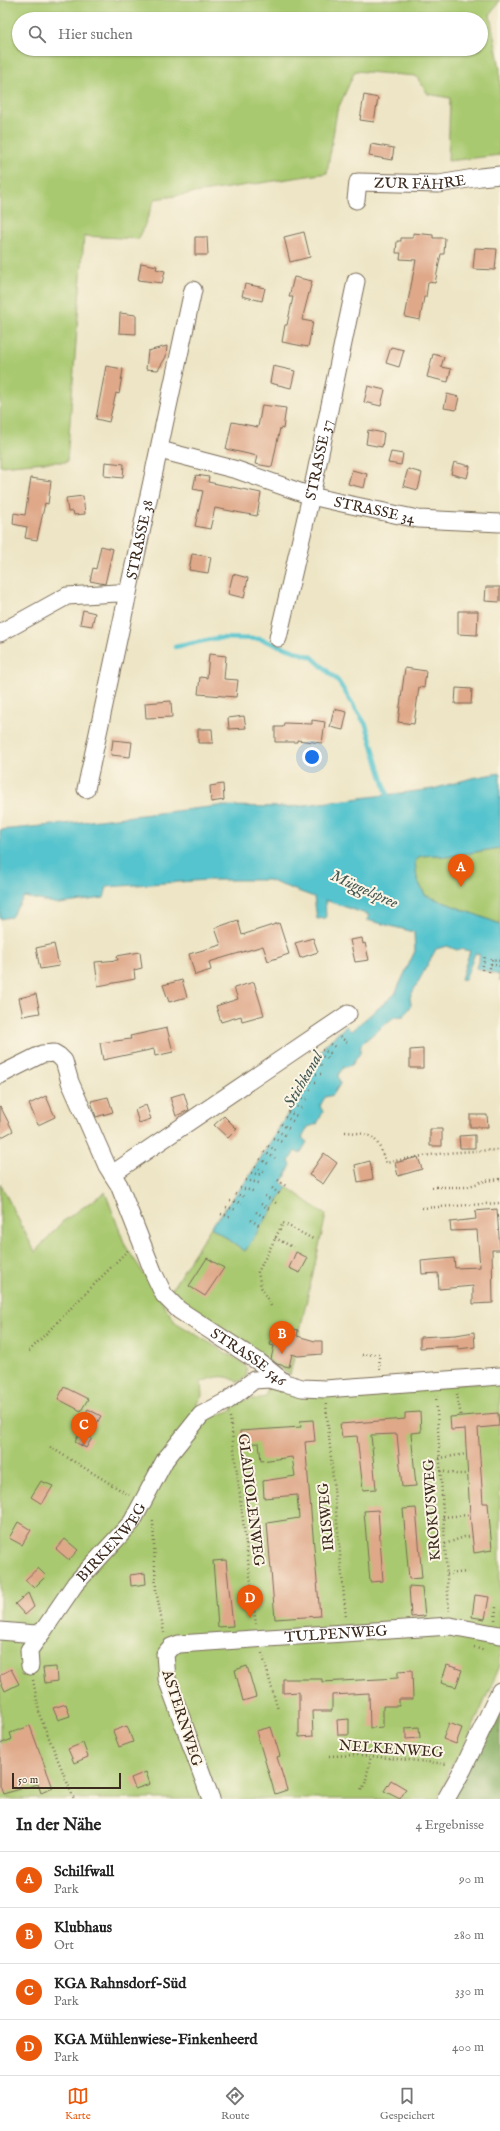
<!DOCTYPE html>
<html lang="de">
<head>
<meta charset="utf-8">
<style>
  body { margin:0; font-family:"IM FELL English",serif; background:#f6f6f6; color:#222 }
  .scale { position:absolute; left:12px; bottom:10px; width:109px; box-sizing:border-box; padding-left:4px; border:2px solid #3b2a1e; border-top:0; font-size:11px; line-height:14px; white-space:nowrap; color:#3b2a1e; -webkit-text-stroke:3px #fcf5e5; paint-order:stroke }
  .you { position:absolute; left:312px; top:757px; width:14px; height:14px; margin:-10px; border:3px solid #fff; border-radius:50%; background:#1a73e8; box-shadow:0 0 0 6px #1a73e833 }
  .badge { display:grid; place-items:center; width:26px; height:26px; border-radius:50%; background:#ea580c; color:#fff; font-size:13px; font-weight:700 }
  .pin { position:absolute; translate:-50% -33px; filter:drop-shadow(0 1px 2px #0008) }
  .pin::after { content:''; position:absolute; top:21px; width:14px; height:12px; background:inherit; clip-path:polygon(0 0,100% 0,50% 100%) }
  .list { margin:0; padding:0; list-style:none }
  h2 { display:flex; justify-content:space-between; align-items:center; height:52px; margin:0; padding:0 16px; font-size:17px }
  h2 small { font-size:13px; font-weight:400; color:#767676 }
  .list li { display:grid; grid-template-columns:26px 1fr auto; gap:12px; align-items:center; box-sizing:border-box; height:56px; padding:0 16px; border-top:1px solid #e0e0e0 }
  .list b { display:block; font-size:15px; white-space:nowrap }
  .list p { margin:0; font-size:13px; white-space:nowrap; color:#767676 }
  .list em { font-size:13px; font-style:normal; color:#767676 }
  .icon { flex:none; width:22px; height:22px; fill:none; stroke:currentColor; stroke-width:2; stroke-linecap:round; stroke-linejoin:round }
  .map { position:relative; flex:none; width:500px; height:1799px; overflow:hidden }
  .search { position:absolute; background:#fff; box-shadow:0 1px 3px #0004; left:12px; right:12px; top:12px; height:44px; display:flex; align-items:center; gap:10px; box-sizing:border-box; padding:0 14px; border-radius:22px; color:#767676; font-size:15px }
  .sheet { height:276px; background:#fff }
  nav { display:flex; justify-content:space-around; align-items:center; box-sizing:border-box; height:56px; border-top:1px solid #e0e0e0; background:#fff; font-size:11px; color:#767676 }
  nav a { display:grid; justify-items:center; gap:2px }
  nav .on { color:#ea580c }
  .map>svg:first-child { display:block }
  .green { fill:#a9c970; stroke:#727a47; fill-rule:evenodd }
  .forest { fill:#86ad62; stroke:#606c40 }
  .water { fill:#57c4ce; stroke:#497776 }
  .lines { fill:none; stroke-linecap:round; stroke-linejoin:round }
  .stream { stroke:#57c4ce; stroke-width:4.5 }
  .building { fill:#dfa889 }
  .minor-casing { stroke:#796b58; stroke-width:19 }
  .path { stroke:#796b58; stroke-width:2.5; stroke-dasharray:1 3; stroke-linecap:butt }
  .minor { stroke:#fff; stroke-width:17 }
  .labels { text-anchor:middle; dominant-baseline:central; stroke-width:4; stroke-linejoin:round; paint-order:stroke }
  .street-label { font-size:15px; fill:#3b2a1e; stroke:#fcf5e5 }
  .water-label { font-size:16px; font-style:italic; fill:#435853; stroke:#fcf5e5 }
</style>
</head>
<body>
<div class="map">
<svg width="500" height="1799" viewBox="0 0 500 1799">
  <rect width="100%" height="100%" fill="#fcf5e5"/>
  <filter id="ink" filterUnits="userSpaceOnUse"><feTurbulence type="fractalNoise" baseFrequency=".025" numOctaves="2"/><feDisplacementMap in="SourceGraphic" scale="8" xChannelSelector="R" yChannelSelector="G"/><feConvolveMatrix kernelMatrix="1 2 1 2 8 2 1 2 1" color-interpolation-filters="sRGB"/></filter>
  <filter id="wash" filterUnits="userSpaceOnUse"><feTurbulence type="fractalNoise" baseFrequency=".012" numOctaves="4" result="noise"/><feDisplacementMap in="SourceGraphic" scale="16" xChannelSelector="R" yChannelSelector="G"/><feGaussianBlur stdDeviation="0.9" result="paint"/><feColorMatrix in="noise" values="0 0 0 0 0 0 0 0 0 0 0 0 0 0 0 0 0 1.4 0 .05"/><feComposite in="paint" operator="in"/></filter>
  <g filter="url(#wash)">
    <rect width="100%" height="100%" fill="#ede5c5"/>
    <path class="green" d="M0,0H500L490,15L500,69V155L448,161L450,98L428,94L416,76L355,71L337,111L327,173L155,199L139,239L84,236L67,462H44L0,466ZM19,19H481V49H19Z
      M500,848V924L425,895L417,879L415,862L420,856L436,855L446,857Z
      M0,1183L35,1252L62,1222L105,1192L125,1245L175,1322L243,1363L247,1369L246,1377L238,1382C223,1373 217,1377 201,1382L202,1396L197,1403L202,1420L233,1410L232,1405L236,1402L266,1397L267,1387L500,1382V1666L462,1752L446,1773L448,1777L437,1799H0Z
      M287,1187L326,1215L290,1375L180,1302L171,1290L211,1227L245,1251Z"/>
    <path class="forest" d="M500,1702V1799H452Z"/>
    <path class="water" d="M500,773V848L446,857L436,855L420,856L415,862L417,879L425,895L500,924V981L499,975L476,968L480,955L475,953L465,980L461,979L470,951L460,949L457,950L447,946L436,949L410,997L411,1005L404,1016L394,1017L361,1044L360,1053L352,1065L344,1067L338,1075L340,1084L333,1095L325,1097L320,1106L323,1112L317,1124L308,1127L302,1138L307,1142L300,1154L295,1151L289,1161L291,1165L282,1183L287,1187L245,1251L211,1227L249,1177L315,1069L311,1066L326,1044L346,1026L351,1031L395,994L415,951L414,932L367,920L369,915L325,900L326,918L317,919L314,897L268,880H207L107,887L104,898L59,904L24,897L11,917L0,919V830L73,823L218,806L289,807L433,789L472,778Z"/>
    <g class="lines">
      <path class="stream" d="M175,647L217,638L260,639L312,657L338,681L366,725L387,794"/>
    </g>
    <g id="blocks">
      <path class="building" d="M364,95L378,98L374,122L360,120Z
        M371,144L394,148L392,160L369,156Z
        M304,232L310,257L290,262L284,237Z
        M413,233L433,235V238H445L444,254H441L435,283L428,282L426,297H424L420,320L405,317L416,260L400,259L401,253H396L397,241H401V238H413Z
        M195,237H207L208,255H195Z
        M475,248L497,249L495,270L473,269Z
        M141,263L157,266L156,269L165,271L162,283L138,280Z
        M294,277L312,281L302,320L313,322L308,347L282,342L285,325H287L293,297H289Z
        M245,284L265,288L262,301L242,296Z
        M120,313L136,315V334L119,333Z
        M167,346L166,357L158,370L146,369L148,351Z
        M391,347L404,350L399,367L386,363Z
        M433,354L444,357L441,367L451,369L448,382L427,377Z
        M106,366L123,369L119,394L116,393L109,422L96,419Z
        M273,366L295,371L291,388L270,383Z
        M368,386L385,390L381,406L364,402Z
        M447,394L459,397L456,410L444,408Z
        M262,405L286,408L283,429L280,428L272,467L255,464L257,456L226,449L232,422L258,427Z
        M368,430L384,433L382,447L366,444Z
        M391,452L403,454L401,465L388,463Z
        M105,462L124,464L123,478L104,476Z
        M454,462L470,466L467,478L451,474Z
        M408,469L422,473L418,490L403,486Z
        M352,470L367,474L364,488L348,484Z
        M196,475L209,477L208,482L261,493L257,516L215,508L210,529L195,526L203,491L193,489Z
        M31,478L51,481L48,504L45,503L37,540L25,538L27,527L13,524L14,513L25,515Z
        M83,496L85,514L74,515L73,511L68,512L66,498Z
        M101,546L113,549L105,584L90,581L93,568L96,569Z
        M192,554L211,557L208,573L189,570Z
        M233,574L248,578L244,598L228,594Z
        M486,587H500V602L485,601Z
        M83,610L95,613L92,626L80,624Z
        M458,611H478L477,635L458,634Z
        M209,654L226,656L224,679L238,680L236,697L198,694L200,677L207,678Z
        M405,668L426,671L424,688L419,687L414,724L398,722Z
        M456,688L472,689L471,704H455Z
        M171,701L172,717L146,718L145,703Z
        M334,709L347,712L343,730L330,727Z
        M244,716L246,728L229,729L228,718Z
        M312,720L325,722L322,743L297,740V742H275V727H283L284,723L312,724Z
        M198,729H212L213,743H198Z
        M113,740L132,742L130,757L111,755Z
        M223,784L224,800L211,802L210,786Z
        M238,920L242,935L279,923L289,954L268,961L263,946L209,962L211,970L195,975L189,954L221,945L215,928Z
        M313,938L318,952L300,958L295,943Z
        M362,938L363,944L365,943L369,960L355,962L350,940Z
        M54,944L59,966L40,969L36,948Z
        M140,952L142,968L134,970L135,979L98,986L95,962L118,960L117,956Z
        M182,980L187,997L169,1002L163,985Z
        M254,982L264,1015L242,1021L241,1016L221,1022L216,1006L238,999L234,988Z
        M36,994L40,1013L23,1016L19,998Z
        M167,1028L173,1052L155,1056L154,1049L103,1060L100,1043L131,1039L130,1036Z
        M423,1049V1068H410V1050Z
        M184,1093L189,1110L176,1116L170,1097Z
        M46,1096L55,1117L38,1125L29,1104Z
        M108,1097L113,1112L96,1117L91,1101Z
        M146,1105L151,1119L139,1123L135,1110Z
        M0,1106L13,1131L0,1138Z
        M470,1115H487L488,1127H470Z
        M224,1116L237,1129L228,1138L214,1125Z
        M430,1129H442V1146H430Z
        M475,1135V1148H460L459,1136Z
        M324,1153L337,1163L323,1184L309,1175Z
        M418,1157L422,1169L398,1176L395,1163Z
        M370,1161L373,1179L358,1182L355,1165Z
        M497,1209L500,1250H492L493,1303L473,1304V1286L439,1289L438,1273L422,1274L421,1261L454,1258L455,1268L480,1267L477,1230L451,1231L450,1222L476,1219L475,1211Z
        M296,1252L308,1258L300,1273L289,1268Z
        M207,1258L224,1268L205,1296L189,1286Z
        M275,1324L298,1330L297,1336L315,1341H322V1354L298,1356L292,1354L289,1367L277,1364L271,1359L274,1346L270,1345Z
        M474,1332L475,1347L458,1349V1346L420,1348V1337L456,1335Z
        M64,1387L88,1399L81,1411L58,1399Z
        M88,1409L101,1416L95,1427L82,1420Z
        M420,1412L421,1432L411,1433L416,1486L402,1487L397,1434L371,1435L376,1489L363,1490L357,1436L342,1437L340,1424L405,1419V1413Z
        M498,1413L499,1426L478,1428L483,1503H488L492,1550L474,1553L470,1515L465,1429L451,1430L450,1417Z
        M313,1420L315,1441L305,1442L320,1616L275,1619L267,1523L299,1518L297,1495L264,1498L263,1481L295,1476L292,1457L261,1461L259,1443L241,1444L240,1431L301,1427L300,1421Z
        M80,1432L92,1438L86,1448L75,1442Z
        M41,1481L53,1486L42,1504L31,1497Z
        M416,1508L422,1578L409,1579L403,1509Z
        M378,1510L383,1581L370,1582L364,1511Z
        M18,1522L31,1530L22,1545L9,1538Z
        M65,1539L78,1550L69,1560L56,1549Z
        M226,1560L233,1626L218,1627L213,1561Z
        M38,1568L46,1576L34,1588L25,1580Z
        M145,1573L146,1584L131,1586L130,1575Z
        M409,1586L422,1587L425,1616L411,1617Z
        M28,1593L34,1607L25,1615L15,1604Z
        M475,1595L489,1597L485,1619L472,1617Z
        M447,1665L462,1670L456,1687L441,1683Z
        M247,1666L256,1697L243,1701L235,1670Z
        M56,1667L57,1681L45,1683L43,1668Z
        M11,1669L19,1684L5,1691L0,1680V1675Z
        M412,1670L413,1699H399V1706H383V1727L370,1728L369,1693L332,1695V1711H312L313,1736L299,1737V1692L283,1693V1679H322V1682L398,1678V1671Z
        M66,1704L70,1716L58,1720L53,1708Z
        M349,1719V1735H338L337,1720Z
        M449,1723L462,1728L456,1744L443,1739Z
        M30,1726L53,1788L41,1793L38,1784L3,1794L0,1786V1744L12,1739L10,1733Z
        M127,1726L133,1742L119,1747L113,1731Z
        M271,1727L280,1756L277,1757L287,1790L275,1794L256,1731Z
        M419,1727L420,1738L406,1739V1728Z
        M83,1743L88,1757L74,1763L68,1749Z
        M146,1772L150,1784L135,1789L131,1778Z
        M391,1780L406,1789L400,1799L384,1791Z"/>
    </g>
  </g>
  <g filter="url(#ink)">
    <use href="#blocks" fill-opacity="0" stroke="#796b58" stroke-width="1"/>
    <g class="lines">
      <defs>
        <g id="minor">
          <path id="s1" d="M356,200L358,182L439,184L480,177L500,175"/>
          <path id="s2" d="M160,450L237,470L311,496L342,503L418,519L500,523"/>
          <path d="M0,633L67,596L117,593L127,594"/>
          <path id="s3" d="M278,638L311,496L356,281"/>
          <path id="s4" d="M86,789L193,290"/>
          <path id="s5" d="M0,1075L42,1054L54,1053L59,1056L64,1061L70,1082L107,1166L119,1185L154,1274L164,1295L179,1310L259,1362L285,1383L302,1388L325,1389L500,1376"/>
          <path d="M112,1174L348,1014"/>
          <path id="s6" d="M0,1631L35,1634L43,1631L75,1584L132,1522L165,1460L201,1415L227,1401L254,1380L269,1379L283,1383"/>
          <path d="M30,1666L29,1650L43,1631"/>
          <path id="s7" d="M211,1799L167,1679L165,1654L171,1647L179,1644L450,1626L500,1635"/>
          <path d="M446,1799L463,1769L500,1691"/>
        </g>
      </defs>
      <use href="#minor" class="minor-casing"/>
      <path class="path" d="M491,964L500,966
        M482,970L485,956
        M489,972L492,959L500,961
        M340,1037L347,1042
        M330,1044L337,1048
        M322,1050L333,1054
        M319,1055L329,1059
        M313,1062L324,1066
        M312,1074H321
        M307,1081L316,1082
        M302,1089L312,1090
        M298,1097L307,1099
        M293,1105L302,1108
        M288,1112L297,1116
        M285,1117L295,1122
        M281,1124L290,1129
        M277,1131L285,1135
        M345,1132C374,1134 376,1135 386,1163C424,1154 461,1151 500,1150
        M273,1138L282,1142
        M268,1146L278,1152
        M264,1152L275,1158
        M260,1159L270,1165
        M255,1167L265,1172
        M251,1173L262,1175
        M246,1180L259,1183
        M278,1180L287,1187
        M432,1187H466L485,1181L500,1179
        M240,1188L253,1191
        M272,1188L281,1195
        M235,1194L246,1197
        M265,1196L276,1203
        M230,1201L242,1203
        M261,1204L271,1210
        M226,1207L237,1210
        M422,1208L500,1203
        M256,1212L266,1218
        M221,1214L232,1217
        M251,1220L260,1226
        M275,1238L293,1247
        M271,1306L261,1287L258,1272L283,1223L313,1239
        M29,1351L129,1249
        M362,1355L379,1354L380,1371
        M457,1394L461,1416
        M436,1395L449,1611
        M326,1404L346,1618
        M230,1417L256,1624
        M50,1447L129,1495
        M439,1458L467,1454
        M440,1471L456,1474H467
        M443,1517L468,1515
        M153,1521L156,1590L164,1633
        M445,1544L464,1537H472
        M447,1574L467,1572
        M495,1620L496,1607
        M474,1647L485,1651
        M262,1653L278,1710
        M33,1680L40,1716L74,1799
        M329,1756L359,1755L448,1764
        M361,1790L365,1784L371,1756"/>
      <use href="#minor" class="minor"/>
    </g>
  </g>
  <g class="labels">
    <g class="street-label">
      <text stroke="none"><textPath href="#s1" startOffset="80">ZUR FÄHRE</textPath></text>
      <text stroke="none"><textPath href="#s3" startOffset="183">STRASSE 37</textPath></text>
      <text stroke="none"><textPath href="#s2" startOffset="223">STRASSE 34</textPath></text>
      <text stroke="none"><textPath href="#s4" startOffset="255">STRASSE 38</textPath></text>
      <text stroke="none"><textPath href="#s5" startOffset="432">STRASSE 546</textPath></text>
      <text transform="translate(251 1500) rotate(83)">GLADIOLENWEG</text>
      <text transform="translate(432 1510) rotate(-94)">KROKUSWEG</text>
      <text transform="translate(326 1517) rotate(-95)">IRISWEG</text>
      <text stroke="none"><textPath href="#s6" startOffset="156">BIRKENWEG</textPath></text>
      <text stroke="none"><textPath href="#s7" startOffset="328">TULPENWEG</textPath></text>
      <text transform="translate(182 1718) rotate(72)">ASTERNWEG</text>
      <text transform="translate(391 1749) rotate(4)">NELKENWEG</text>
    </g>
    <g class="water-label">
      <text transform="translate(364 890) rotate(24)">Müggelspree</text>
      <text transform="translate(304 1080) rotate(-60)">Stichkanal</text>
    </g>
  </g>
</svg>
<div class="scale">50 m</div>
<div class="you"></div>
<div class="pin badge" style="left:461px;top:887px">A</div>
<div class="pin badge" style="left:282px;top:1354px">B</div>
<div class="pin badge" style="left:84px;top:1445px">C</div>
<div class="pin badge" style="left:250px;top:1618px">D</div>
<div class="search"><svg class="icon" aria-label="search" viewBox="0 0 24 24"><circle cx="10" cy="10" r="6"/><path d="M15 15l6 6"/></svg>Hier suchen</div>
</div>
<section class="sheet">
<h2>In der Nähe<small>4 Ergebnisse</small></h2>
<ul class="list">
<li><span class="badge">A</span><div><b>Schilfwall</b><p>Park</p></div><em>90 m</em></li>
<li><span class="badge">B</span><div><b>Klubhaus</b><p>Ort</p></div><em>280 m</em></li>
<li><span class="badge">C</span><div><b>KGA Rahnsdorf-Süd</b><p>Park</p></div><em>330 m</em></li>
<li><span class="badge">D</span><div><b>KGA Mühlenwiese-Finkenheerd</b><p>Park</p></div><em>400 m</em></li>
</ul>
</section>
<nav>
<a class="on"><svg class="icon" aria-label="map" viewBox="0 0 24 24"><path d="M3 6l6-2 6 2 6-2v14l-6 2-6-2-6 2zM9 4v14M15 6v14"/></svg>Karte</a>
<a><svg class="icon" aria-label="directions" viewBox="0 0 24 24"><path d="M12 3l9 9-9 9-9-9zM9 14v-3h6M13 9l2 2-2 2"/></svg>Route</a>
<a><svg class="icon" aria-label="saved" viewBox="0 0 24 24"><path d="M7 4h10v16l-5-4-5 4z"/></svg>Gespeichert</a>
</nav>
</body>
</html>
